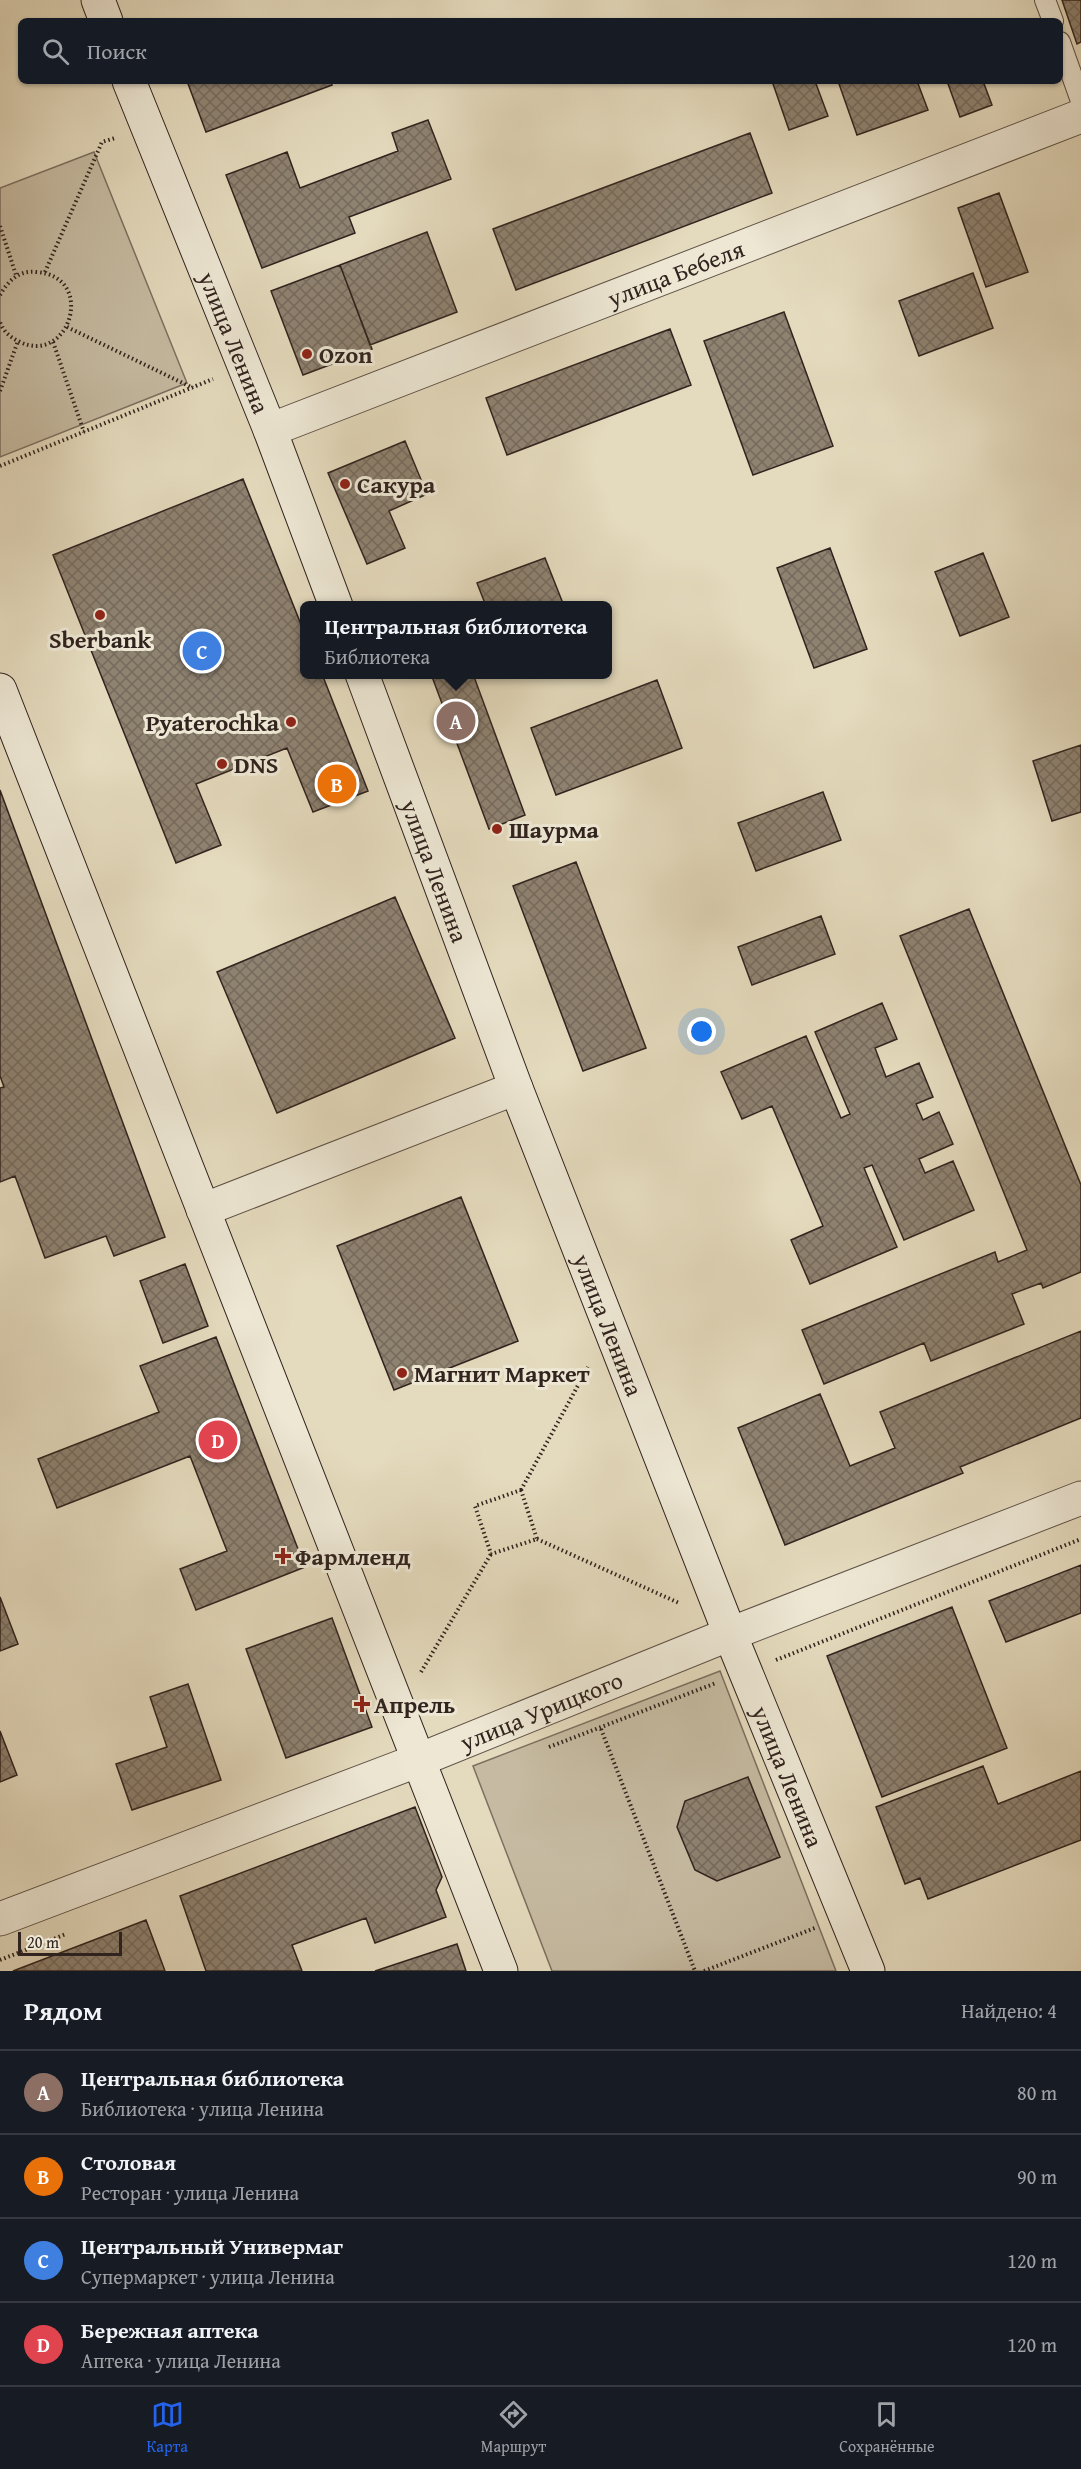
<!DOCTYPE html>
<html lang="ru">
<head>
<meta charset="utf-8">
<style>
  body { margin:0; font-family:"Gentium Book Plus",serif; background:#20242c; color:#f1f3f6 }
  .scale { position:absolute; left:18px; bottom:15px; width:104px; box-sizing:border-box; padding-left:6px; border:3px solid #31231e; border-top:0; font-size:16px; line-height:21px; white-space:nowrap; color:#31231e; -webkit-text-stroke:4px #ede7d4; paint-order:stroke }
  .you { position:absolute; left:702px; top:1032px; width:21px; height:21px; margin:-15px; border:4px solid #fff; border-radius:50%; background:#1a73e8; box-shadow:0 0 0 9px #1a73e833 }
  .badge { display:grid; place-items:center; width:39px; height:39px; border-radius:50%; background:#2563eb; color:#fff; font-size:20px; font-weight:700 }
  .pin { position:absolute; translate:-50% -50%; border:3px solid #fff; box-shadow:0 2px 6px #0006 }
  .popup { position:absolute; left:300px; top:601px; width:312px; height:78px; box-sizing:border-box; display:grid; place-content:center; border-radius:9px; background:#171b24; filter:drop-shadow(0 2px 4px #0005); font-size:20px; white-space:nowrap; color:#9ea1a6 }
  .popup b { font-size:22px; color:#f1f3f6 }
  .popup::after { content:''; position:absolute; left:50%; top:100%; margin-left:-12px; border:12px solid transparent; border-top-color:#171b24 }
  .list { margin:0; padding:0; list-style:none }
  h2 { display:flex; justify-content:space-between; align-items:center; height:78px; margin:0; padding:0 24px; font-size:26px }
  h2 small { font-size:20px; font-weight:400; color:#9ea1a6 }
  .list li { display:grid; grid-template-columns:39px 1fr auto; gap:18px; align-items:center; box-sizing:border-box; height:84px; padding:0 24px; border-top:2px solid #363941 }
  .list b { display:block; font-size:22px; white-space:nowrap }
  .list p { margin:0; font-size:20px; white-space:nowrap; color:#9ea1a6 }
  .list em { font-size:20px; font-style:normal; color:#9ea1a6 }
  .icon { flex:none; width:33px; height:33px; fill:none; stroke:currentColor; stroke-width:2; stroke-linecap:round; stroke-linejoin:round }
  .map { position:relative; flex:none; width:1081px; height:1971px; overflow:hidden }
  .search { position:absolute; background:#171b24; box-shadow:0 2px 4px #0004; left:18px; right:18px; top:18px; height:66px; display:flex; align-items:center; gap:15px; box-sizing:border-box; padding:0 21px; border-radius:9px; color:#9ea1a6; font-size:22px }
  .sheet { height:414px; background:#171b24 }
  nav { display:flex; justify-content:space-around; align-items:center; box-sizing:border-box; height:84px; border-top:2px solid #363941; background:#171b24; font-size:16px; color:#9ea1a6 }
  nav a { display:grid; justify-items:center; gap:3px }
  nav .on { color:#2563eb }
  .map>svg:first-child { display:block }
  .grass { fill:#c6bba2; stroke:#7c6f60; stroke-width:1.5 }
  .building { fill:url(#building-cross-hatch); stroke:#31231e; stroke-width:1.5 }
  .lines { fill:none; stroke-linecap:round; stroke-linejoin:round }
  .lane-casing { stroke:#5e5146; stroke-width:22 }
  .street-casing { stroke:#5e5146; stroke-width:35 }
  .secondary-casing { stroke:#31231e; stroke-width:35 }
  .path { stroke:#31231e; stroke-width:4; stroke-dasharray:1.5 3; stroke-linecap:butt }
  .lane { stroke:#ede7d4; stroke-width:20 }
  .street { stroke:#ede7d4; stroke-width:33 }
  .secondary { stroke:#ede7d4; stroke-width:33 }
  .poi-dot { fill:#8f2418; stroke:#ede7d4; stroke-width:2 }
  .labels { text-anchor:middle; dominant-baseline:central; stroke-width:6; stroke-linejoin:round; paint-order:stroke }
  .street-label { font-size:24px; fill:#31231e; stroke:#ede7d4 }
  .poi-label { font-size:24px; font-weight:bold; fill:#31231e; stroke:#ede7d4; text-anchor:start }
</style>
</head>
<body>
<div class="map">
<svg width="1081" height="1971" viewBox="0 0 1081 1971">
  <defs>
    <pattern id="building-cross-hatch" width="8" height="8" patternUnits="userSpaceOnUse" patternTransform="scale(1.5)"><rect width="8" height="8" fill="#8e8271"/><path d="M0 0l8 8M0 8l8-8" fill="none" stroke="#756a5c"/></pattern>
  </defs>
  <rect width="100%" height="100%" fill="#e4dabd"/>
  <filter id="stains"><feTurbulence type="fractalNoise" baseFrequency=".00333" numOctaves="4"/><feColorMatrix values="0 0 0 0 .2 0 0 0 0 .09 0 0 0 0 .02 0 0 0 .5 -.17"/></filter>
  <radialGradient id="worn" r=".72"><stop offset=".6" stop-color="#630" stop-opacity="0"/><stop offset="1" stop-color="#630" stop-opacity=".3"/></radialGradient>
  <path class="grass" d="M94,152L187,383L0,457V188Z
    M720,1671L836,1971H552L473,1766Z"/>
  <path class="building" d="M1062,0H1081V42L1077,44Z
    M187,81H330L332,85L206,132Z
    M772,81H815L828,116L789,130Z
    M838,81H917L928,110L857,135Z
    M947,81H983L992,105L960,117Z
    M428,120L451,179L349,217L355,233L262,268L226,175L287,152L300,188L398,151L392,133Z
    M750,133L772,193L516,290L493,229Z
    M999,193L1028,272L986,287L958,208Z
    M427,232L457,312L370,345L340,265Z
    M340,265L372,349L303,375L271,291Z
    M973,273L993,328L919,356L899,301Z
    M784,312L833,446L753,475L704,341Z
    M670,329L691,385L507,455L486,398Z
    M405,441L427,494L389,511L405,548L367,564L328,473Z
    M243,479L304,632V674H322L368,791L313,812L287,748L196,784L221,845L176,863L53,555Z
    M830,548L867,649L814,668L777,568Z
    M983,553L1009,617L960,636L935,572Z
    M545,558L564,606H486L477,583Z
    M431,674H473L525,815L489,829Z
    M657,680L682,748L556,795L531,728Z
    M1081,745V812L1052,821L1033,761Z
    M0,790L165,1237L114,1256L106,1236L45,1258L15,1176L0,1182V1088L4,1087L0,1076Z
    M823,792L841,840L756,871L738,823Z
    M576,862L646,1048L583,1071L513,886Z
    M395,897L455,1038L277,1113L217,972Z
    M969,909L1081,1185V1272L1043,1288L1041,1283L1012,1294L1024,1324L931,1361L924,1343L824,1384L802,1330L995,1252L998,1262L1027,1250L900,936Z
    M821,916L835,954L752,985L738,947Z
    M882,1003L897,1039L875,1048L886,1077L919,1063L933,1097L916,1104L923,1120L939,1112L953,1144L919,1159L925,1173L953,1161L974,1210L904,1240L872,1165L864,1168L897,1247L810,1284L791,1240L823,1226L772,1106L742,1119L721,1072L806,1036L841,1118L850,1114L815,1032Z
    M461,1197L518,1341L394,1390L337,1246Z
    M185,1264L208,1326L163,1343L140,1281Z
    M1081,1331V1418L960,1467L963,1473L785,1545L738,1428L820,1394L850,1466L895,1448L880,1412Z
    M216,1337L305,1567L196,1610L180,1569L227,1551L190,1456L57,1508L38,1459L159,1412L140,1366Z
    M1081,1565V1613L1006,1642L989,1601Z
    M0,1597L18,1644L0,1651Z
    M952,1607L1007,1748L882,1797L827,1656Z
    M332,1618L372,1727L286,1758L246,1649Z
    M188,1684L221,1780L132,1810L116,1764L167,1747L150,1697Z
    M0,1731L17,1775L0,1782Z
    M983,1766L998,1804L1081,1771V1840L928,1899L920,1878L905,1884L876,1807Z
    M748,1777L780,1857L717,1881L695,1870L677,1827L685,1801Z
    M415,1807L442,1877L436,1890L446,1917L375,1943L366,1918L292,1945L302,1971H206L180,1896Z
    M146,1920L165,1971H13Z
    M457,1944L466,1971H375Z"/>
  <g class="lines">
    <defs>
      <path id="lane" d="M1045,0L1053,21
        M1060,42L1081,101"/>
      <g id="street">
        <path id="s1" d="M270,430L1081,116"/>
        <path d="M203,1210L516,1088"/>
        <path id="s2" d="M0,1919L419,1760L730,1634L1081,1498"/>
      </g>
      <g id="secondary">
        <path d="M98,0L106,21"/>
        <path id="s3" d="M129,81L270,430L336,606"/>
        <path id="s4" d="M362,674L516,1088L730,1634L868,1971"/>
        <path d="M0,690L501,1971"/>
      </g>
    </defs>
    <use href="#lane" class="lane-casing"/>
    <use href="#street" class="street-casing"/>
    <use href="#secondary" class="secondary-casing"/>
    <path class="path" d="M0,226L16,275
      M45,272L102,142L115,138
      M0,295C8,281 19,270 36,272C98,276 69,368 18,341C10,337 3,331 0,322
      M67,327L193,388
      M53,342L84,432
      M0,391L18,341
      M0,466L213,379
      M521,1490L537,1539L491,1554L475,1506Z
      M521,1490L588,1367
      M537,1539L679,1603
      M776,1660L1081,1539
      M421,1672L491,1554
      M601,1729L695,1971
      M549,1747L716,1683
      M0,1960L66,1934
      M704,1971L815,1928"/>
    <use href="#lane" class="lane"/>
    <use href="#street" class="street"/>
    <use href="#secondary" class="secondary"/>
  </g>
  <g class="poi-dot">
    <circle cx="307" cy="354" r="6"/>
    <circle cx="345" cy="484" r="6"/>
    <circle cx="100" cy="615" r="6"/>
    <circle cx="291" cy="722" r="6"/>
    <circle cx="222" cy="764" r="6"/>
    <circle cx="497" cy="829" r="6"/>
    <circle cx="402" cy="1373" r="6"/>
    <path d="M280 1547h6v6h6v6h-6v6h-6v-6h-6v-6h6z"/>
    <path d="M359 1695h6v6h6v6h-6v6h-6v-6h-6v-6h6z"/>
  </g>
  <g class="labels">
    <g class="street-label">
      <text stroke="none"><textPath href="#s1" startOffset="435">улица Бебеля</textPath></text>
      <text stroke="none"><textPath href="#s3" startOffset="282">улица Ленина</textPath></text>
      <text stroke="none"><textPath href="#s4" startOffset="210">улица Ленина</textPath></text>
      <text stroke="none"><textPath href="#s4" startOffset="696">улица Ленина</textPath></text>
      <text stroke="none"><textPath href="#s2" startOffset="580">улица Урицкого</textPath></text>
      <text stroke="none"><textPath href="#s4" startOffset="1182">улица Ленина</textPath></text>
    </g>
    <g class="poi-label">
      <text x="319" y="354">Ozon</text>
      <text x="357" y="484">Сакура</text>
      <text x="100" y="639" text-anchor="middle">Sberbank</text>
      <text x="279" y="722" text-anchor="end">Pyaterochka</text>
      <text x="234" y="764">DNS</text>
      <text x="509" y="829">Шаурма</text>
      <text x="414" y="1373">Магнит Маркет</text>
      <text x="295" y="1556">Фармленд</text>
      <text x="374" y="1704">Апрель</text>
    </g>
  </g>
  <rect width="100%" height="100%" filter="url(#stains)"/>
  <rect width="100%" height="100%" fill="url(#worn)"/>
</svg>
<div class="scale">20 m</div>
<div class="you"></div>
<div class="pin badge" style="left:456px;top:721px;background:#8d6e63">A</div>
<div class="popup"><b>Центральная библиотека</b>Библиотека</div>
<div class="pin badge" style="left:337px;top:784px;background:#e8710a">B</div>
<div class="pin badge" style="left:202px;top:651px;background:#3f7fe0">C</div>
<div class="pin badge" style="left:218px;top:1440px;background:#e0444e">D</div>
<div class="search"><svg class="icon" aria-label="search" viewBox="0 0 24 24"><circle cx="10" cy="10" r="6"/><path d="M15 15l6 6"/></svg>Поиск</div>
</div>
<section class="sheet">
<h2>Рядом<small>Найдено: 4</small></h2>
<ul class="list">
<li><span class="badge" style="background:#8d6e63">A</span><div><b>Центральная библиотека</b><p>Библиотека · улица Ленина</p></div><em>80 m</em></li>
<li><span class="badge" style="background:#e8710a">B</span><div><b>Столовая</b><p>Ресторан · улица Ленина</p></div><em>90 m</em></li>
<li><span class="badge" style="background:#3f7fe0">C</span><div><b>Центральный Универмаг</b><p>Супермаркет · улица Ленина</p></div><em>120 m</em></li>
<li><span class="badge" style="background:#e0444e">D</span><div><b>Бережная аптека</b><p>Аптека · улица Ленина</p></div><em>120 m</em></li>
</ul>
</section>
<nav>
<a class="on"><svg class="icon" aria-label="map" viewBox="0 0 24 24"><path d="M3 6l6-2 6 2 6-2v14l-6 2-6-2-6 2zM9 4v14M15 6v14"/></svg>Карта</a>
<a><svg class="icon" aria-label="directions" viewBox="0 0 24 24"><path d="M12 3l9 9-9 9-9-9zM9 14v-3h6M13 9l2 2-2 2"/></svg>Маршрут</a>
<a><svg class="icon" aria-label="saved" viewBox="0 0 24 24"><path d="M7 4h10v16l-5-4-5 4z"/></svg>Сохранённые</a>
</nav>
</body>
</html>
